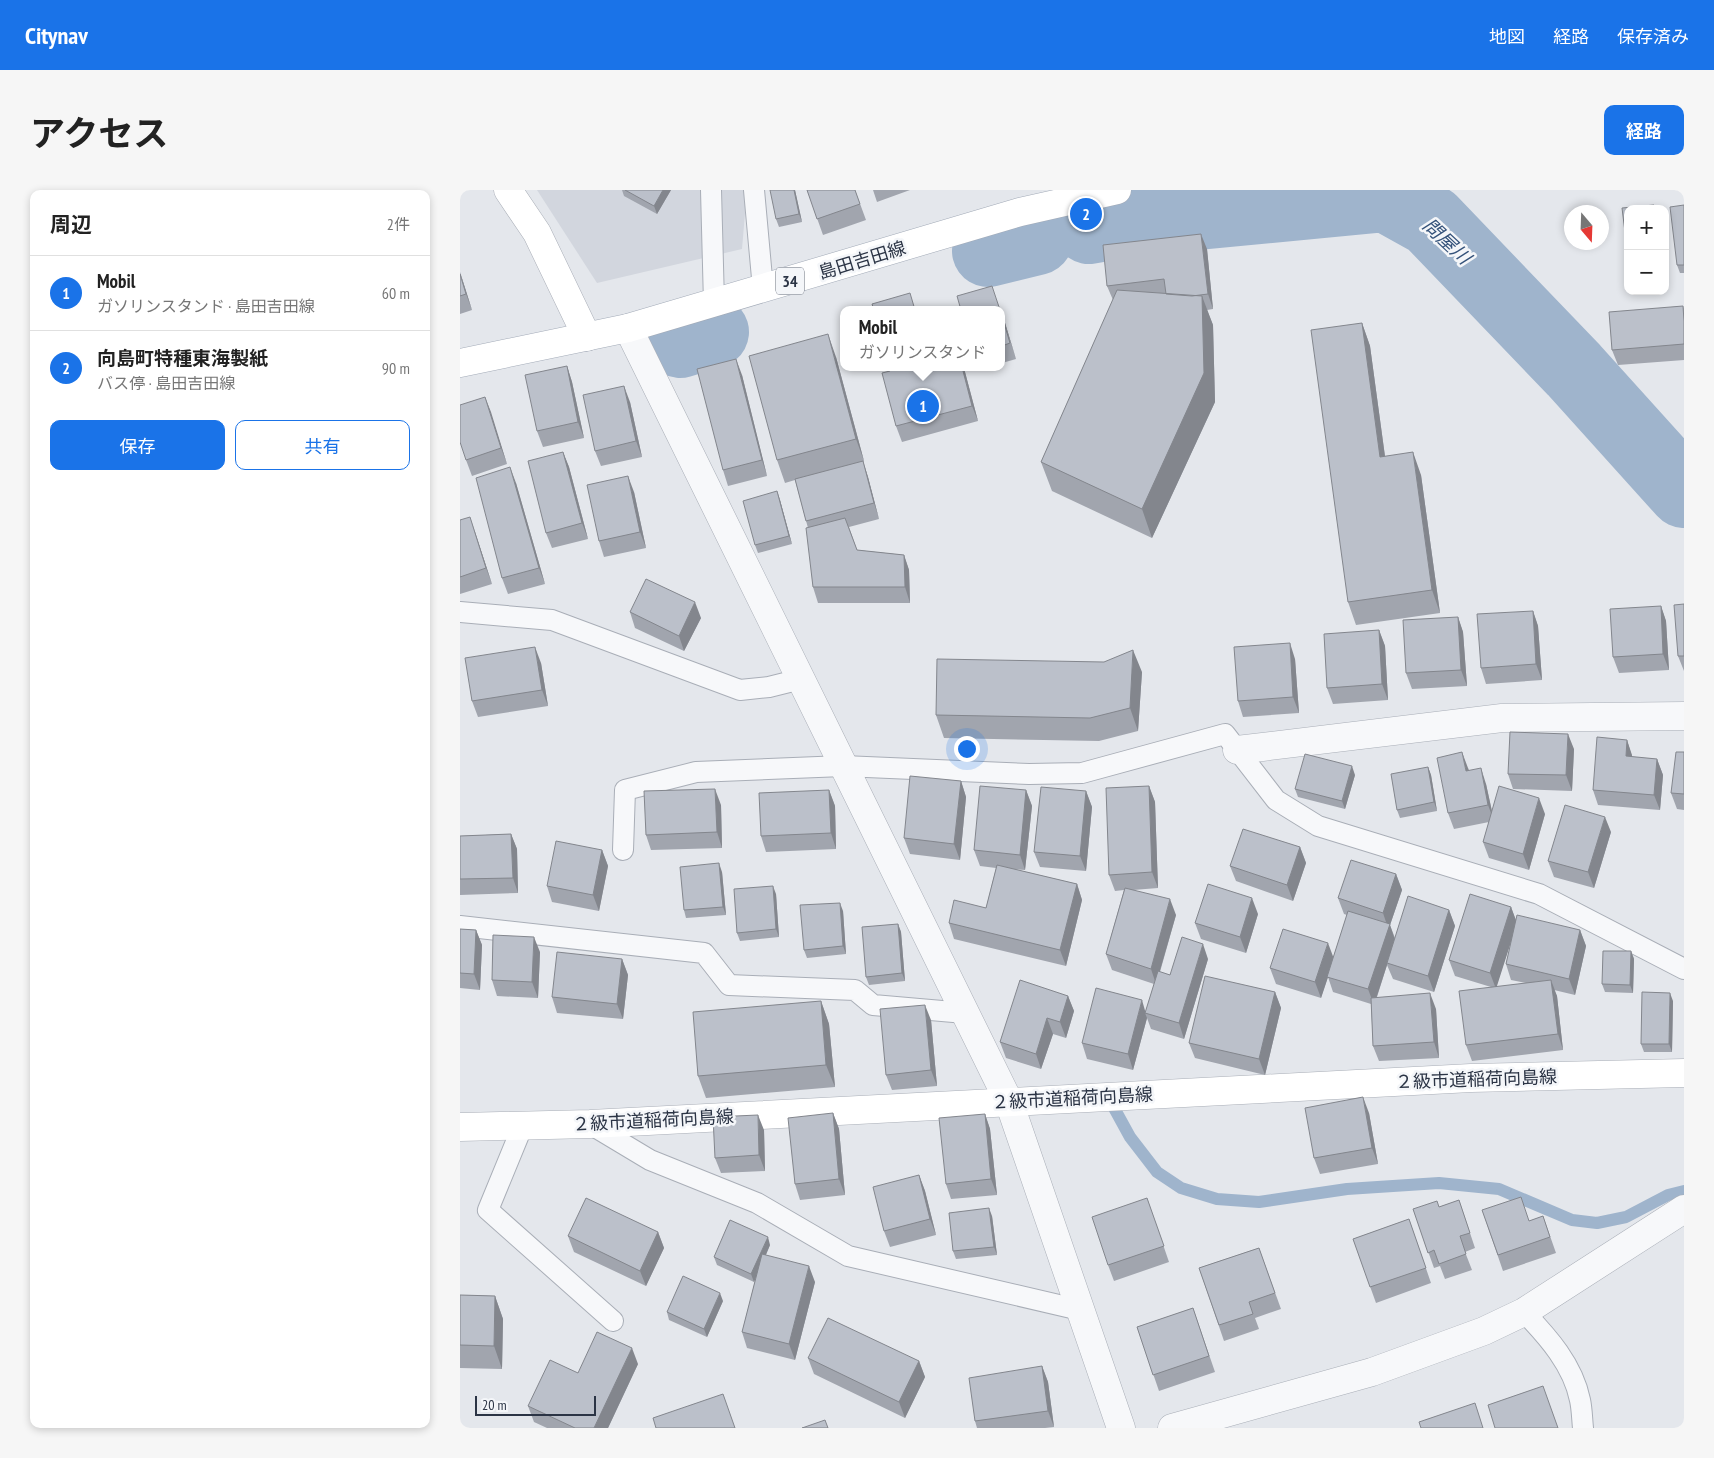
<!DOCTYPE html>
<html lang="ja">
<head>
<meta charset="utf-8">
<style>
  body { margin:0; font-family:"PT Sans Narrow","Noto Sans JP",sans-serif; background:#f6f6f6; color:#222 }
  .controls { position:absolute; right:15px; top:15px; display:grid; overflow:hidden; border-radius:10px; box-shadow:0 2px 8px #0003 }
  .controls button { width:45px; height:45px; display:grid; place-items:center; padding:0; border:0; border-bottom:1px solid #e0e0e0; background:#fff; color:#222; font:25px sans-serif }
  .compass { position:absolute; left:1104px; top:15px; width:45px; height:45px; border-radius:50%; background:#fff; box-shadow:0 2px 8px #0003; rotate:161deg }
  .scale { position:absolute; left:15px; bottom:12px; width:121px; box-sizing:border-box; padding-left:5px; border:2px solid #2b3445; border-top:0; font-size:14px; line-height:18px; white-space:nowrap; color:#2b3445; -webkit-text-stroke:4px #f4f6f9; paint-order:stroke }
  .you { position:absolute; left:506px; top:558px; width:18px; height:18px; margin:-12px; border:4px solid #fff; border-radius:50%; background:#1a73e8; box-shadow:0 0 0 8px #1a73e833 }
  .badge { display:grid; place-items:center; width:32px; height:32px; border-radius:50%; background:#1a73e8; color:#fff; font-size:16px; font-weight:700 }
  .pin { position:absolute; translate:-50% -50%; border:2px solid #fff; box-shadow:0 1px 5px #0006 }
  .popup { position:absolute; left:380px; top:116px; width:165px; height:65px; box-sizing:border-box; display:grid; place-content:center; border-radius:10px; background:#fff; filter:drop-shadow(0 1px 4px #0005); font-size:16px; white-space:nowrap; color:#767676 }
  .popup b { font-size:19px; color:#222 }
  .popup::after { content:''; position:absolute; left:50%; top:100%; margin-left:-10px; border:10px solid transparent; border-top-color:#fff }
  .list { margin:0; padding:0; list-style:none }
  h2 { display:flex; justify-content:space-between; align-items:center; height:65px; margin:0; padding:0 20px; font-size:21px }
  h2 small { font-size:16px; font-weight:400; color:#767676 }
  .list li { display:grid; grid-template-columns:32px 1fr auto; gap:15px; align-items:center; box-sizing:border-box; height:75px; padding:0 20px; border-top:1px solid #e0e0e0 }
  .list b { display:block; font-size:19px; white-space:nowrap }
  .list p { margin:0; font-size:16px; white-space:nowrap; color:#767676 }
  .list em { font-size:16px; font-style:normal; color:#767676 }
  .actions { display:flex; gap:10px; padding:15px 20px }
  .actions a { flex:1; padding:11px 0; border:1px solid #1a73e8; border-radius:10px; text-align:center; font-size:18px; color:#1a73e8 }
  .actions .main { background:#1a73e8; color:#fff }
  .map { position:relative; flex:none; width:1224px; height:1238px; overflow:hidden; border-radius:10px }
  header { display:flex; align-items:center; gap:30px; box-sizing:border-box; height:70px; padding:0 25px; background:#1a73e8; color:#fff }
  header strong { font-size:24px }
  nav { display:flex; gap:28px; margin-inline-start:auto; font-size:18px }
  .intro { display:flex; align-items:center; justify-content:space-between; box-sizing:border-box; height:120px; padding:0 30px }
  h1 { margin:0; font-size:35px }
  .button { padding:12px 22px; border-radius:10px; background:#1a73e8; color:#fff; font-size:18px; font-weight:700 }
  main { display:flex; gap:30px; padding:0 30px }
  aside { flex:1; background:#fff; border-radius:10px; box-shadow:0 2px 8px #0003 }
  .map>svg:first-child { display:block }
  .built { fill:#d2d6de }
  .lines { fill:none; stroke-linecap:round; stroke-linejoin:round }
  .stream { stroke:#9fb4cc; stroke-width:12 }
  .river { stroke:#9fb4cc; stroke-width:72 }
  .lane-casing { stroke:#a9aeb7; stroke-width:22 }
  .street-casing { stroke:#a9aeb7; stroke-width:29 }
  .secondary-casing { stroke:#a9aeb7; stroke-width:29 }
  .primary-casing { stroke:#a3abb8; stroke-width:29 }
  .lane { stroke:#f7f8fa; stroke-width:20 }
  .street { stroke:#f7f8fa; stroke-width:28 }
  .secondary { stroke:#fff; stroke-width:28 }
  .primary { stroke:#fff; stroke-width:28 }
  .wall { fill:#a1a5ae; fill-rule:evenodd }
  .shaded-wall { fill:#83868d }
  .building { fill:#bbc0ca; stroke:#83868d }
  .labels { text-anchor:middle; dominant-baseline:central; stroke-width:5; stroke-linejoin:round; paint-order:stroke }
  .shield { fill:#f4f6f9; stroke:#676e7b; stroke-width:1 }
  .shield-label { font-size:16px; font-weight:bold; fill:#2b3445 }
  .street-label { font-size:18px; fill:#2b3445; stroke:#f4f6f9 }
  .water-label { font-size:19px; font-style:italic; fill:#34527a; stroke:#f4f6f9 }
</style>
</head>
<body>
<header>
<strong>Citynav</strong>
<nav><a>地図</a><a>経路</a><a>保存済み</a></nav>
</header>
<div class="intro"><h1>アクセス</h1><a class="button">経路</a></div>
<main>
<aside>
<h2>周辺<small>2件</small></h2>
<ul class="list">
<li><span class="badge">1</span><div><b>Mobil</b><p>ガソリンスタンド · 島田吉田線</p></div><em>60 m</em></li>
<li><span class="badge">2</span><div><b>向島町特種東海製紙</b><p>バス停 · 島田吉田線</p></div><em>90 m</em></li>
</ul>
<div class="actions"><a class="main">保存</a><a>共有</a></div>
</aside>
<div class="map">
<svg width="1224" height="1238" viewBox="0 0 1224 1238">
  <rect width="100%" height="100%" fill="#e4e7ec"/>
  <path class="built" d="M77,0H287L282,59L137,93Z"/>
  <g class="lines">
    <path class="stream" d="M653,916L670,947L697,982L721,998L757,1009L799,1012L887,999L979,993L1039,999L1112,1030L1137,1033L1166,1027L1208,1005L1224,1001"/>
    <path class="river" d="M629,38L675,30L926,6L971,31L1114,180L1224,302
      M528,61L577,49
      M220,152L253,142"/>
    <defs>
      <path id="lane" d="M251,0L254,113
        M294,0L303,99
        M0,422L92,430L280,500L309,497L341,489
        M163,660L165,600L236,582L383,576L569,584L622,583L765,544L816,610L858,636L1079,704L1224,779
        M0,736L244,763L269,795L395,800L413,815L505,823
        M130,934L190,970L297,1013L388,1066L620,1120
        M63,935L28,1020L153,1131
        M1064,1122C1088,1147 1113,1175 1120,1210C1122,1219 1122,1229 1123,1238"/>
      <path id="street" d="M168,138L549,912L661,1238
        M777,560L1042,528L1224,526
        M712,1238L912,1182L1024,1141L1064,1122L1224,1019"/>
      <path id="secondary" d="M48,0L77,43L127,147
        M0,937L130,934L1011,888L1224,883"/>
      <path id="primary" d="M0,173L168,138L560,22L657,0"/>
    </defs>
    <use href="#lane" class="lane-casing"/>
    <use href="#street" class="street-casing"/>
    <use href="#secondary" class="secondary-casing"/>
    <use href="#primary" class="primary-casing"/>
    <use href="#lane" class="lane"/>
    <use href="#street" class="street"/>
    <use href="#secondary" class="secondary"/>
    <use href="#primary" class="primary"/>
  </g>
  <path class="wall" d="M162,0H211L197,24L164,6Z
    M335,0L342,32L319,37L316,29Z
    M347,0H395L406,30L363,45Z
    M413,0H450L417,12Z
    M1224,15V83H1220L1217,75Z
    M747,59L753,119L747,120L753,135L755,212L692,348L592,301L581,272L653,110L647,96Z
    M0,82L12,120L0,124Z
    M1223,116L1224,119V170L1158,175L1152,160Z
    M542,123L556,169L542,173Z
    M902,133L910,156L925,266L961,285L980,423L896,435L888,412Z
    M376,167L404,271L403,272L408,287L419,329L389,337L397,360L444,365L449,380L450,413H358L353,397L348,338L335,290L325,293L317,270Z
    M107,176L112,192L124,248L83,257L77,241Z
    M519,177H529L520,180Z
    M505,182L518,231L442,252L436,236Z
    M282,185L307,286L268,296L263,280Z
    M25,207L47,274L12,286L6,270Z
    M170,212L182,267L141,276L135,261Z
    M103,262L109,277L128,349L92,358L86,343Z
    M56,293L85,394L48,404L42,388Z
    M317,301L320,310L332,354L298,363L295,355Z
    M174,302L186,358L144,367L139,351Z
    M0,330L15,342L32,394L0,404Z
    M1224,414V481L1218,466Z
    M1201,416L1206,431L1209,480L1159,483L1153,467Z
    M1073,421L1078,436L1082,490L1026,494L1021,478Z
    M170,422L241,428L224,461L175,438Z
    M998,427L1003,442L1007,496L952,499L946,483Z
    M919,440L925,456L928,510L873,514L867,498Z
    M835,469L839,523L783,527L778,511Z
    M81,473L88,516L18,527L12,511Z
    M682,482L678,541L639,551L484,548L476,525Z
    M1167,550L1172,567L1197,569L1203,585L1200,620L1138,615L1133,600Z
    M1114,559L1112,601L1053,599L1048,584Z
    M1224,562V620L1217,619L1211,603Z
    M968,577L971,585L977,621L940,628L937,620Z
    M1008,578L1009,580L1026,594L1032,621L1085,624L1069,680L1029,668L1023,652L1029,632L994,639L988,623Z
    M895,585L885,619L838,607L835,599Z
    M501,591L506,607L500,670L450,664L444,648Z
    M689,596L695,612L698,698L673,700L716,725L700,782L710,785L748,769L724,849L691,839L687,828L673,880L627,869L622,853L686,821L694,794L652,780L646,764L664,700L655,701L649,685Z
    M369,600L375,616L376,659L306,662L301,646Z
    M566,600L572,616L565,680L554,679L617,694L622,710L606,776L494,749L489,733L526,718L536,678L520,676L514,660Z
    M626,601L632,617L626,681L580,677L574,662Z
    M261,615L262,658L191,660L186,645Z
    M1151,642L1134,698L1094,687L1088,671Z
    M51,644L57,659L58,703L0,705V646Z
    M840,657L846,673L833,711L776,691L770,676Z
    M142,660L148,676L139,721L92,712L87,696Z
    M262,682L266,725L226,728L224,720Z
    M936,684L942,700L930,735L935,748L989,720L995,736L974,802L933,789L927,775L917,807L976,819L979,868L919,871L913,856L911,814L873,802L868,787L861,808L816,794L810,778L873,768L887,725L884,724L878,708Z
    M316,704L319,747L280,751L277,743Z
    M1051,717L1056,731L1120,740L1126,756L1115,805L1094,800L1097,806L1103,860L1012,871L1006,855L1031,797L995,786L989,770ZM1052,748L1046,774L1051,790L1066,793L1036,797Z
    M383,721L386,764L347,768L344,760Z
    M798,724L786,763L741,749L735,733Z
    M438,734L441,742L445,791L409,795L406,787Z
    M0,739L16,740L22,755L20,800L0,798Z
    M1171,761L1174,769L1173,803L1145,802L1142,794Z
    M80,762L78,808L37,806L32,790Z
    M162,769L168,785L163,829L97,823L92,807Z
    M815,802L821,818L805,885L735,868L729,853Z
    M608,806L614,821L606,848L593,844L581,879L546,868L540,852Z
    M361,811L369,834L375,897L246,908L238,886Z
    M1213,811L1212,862H1184L1181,854Z
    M471,830L477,896L432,900L426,885Z
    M373,923L379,939L385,1005L340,1010L335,994Z
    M909,923L918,974L860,984L854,968Z
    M525,924L530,939L537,1005L491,1009L486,994Z
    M304,940L305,981L261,983L255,968Z
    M459,985L465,1001L476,1045L430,1057L424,1041Z
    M687,1008L709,1072L654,1091L648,1075Z
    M999,1010L1015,1058L1005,1062L1012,1080L985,1089L980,1076L974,1078L953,1019L979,1017Z
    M1022,1020L1069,1031L1083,1026L1096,1063L1043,1081Z
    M532,1026L537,1065L496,1069L493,1061Z
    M949,1029L971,1093L916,1113L893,1049Z
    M198,1042L204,1058L186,1096L114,1062L108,1046Z
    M310,1055L306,1065L355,1092L335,1170L287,1158L282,1142L296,1087L294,1092L257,1075L254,1067Z
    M799,1058L821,1119L795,1128L799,1139L764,1151L739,1078Z
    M0,1105L35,1106L43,1129L42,1179L0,1178Z
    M263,1111L247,1147L209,1130L207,1122Z
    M733,1118L755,1182L699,1201L677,1137Z
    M348,1168L459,1171L465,1187L445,1228L354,1184Z
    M178,1174L148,1238H87L74,1232L68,1216L118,1183Z
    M582,1176L588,1192L594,1237L585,1238H517L515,1231Z"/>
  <path class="shaded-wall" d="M203,0H211L197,24L194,16Z
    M334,0H335L342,32L339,24Z
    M741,44L747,59L753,119L748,104Z
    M1205,73L1207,88L1205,83Z
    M0,82L12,120L6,104Z
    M742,106L753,135L755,212L692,348L682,319Z
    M542,123L556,169L542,126Z
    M902,133L910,156L928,289L920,267Z
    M368,144L376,167L404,271L396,249Z
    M276,169L282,185L307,286L302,270Z
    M107,176L112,192L124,248L118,232Z
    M502,177H504L505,182L518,231L512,216Z
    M164,196L170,212L182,267L176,251Z
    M25,207L31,222L47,274L41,258Z
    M103,262L109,277L128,349L122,333Z
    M953,262L961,285L980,423L972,400Z
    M403,271L408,287L419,329L414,313Z
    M50,277L56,293L85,394L79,378Z
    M168,286L174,302L186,358L180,342Z
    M317,301L320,310L332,354L329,346Z
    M10,327L15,342L32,394L26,378Z
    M444,365L449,380L450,413L445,397Z
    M235,412L241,428L224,461L219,446Z
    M1201,416L1206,431L1209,480L1203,464Z
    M1073,421L1078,436L1082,490L1076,474Z
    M998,427L1003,442L1007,496L1001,480Z
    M919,440L925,456L928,510L922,494Z
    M830,453L835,469L839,523L833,507Z
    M75,457L81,473L88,516L82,500Z
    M673,460L682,482L678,541L670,518Z
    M1108,544L1114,559L1112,601L1106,585Z
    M1167,550L1172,565L1171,582L1166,566Z
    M1002,562L1008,578L1012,597L1006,581Z
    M1197,569L1203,585L1200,620L1194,605Z
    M892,576L895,585L885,619L882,611Z
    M968,577L971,585L977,621L974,612Z
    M1021,578L1026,594L1034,631L1028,615Z
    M501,591L506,607L500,670L494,654Z
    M689,596L695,612L698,698L692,682Z
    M255,599L261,615L262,658L257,642Z
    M369,600L375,616L376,659L371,643Z
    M566,600L572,616L565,680L560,665Z
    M626,601L632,617L626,681L620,666Z
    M1079,608L1085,624L1069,680L1063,664Z
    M1145,627L1151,642L1134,698L1128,682Z
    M51,644L57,659L58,703L53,688Z
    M840,657L846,673L833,711L827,695Z
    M142,660L148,676L139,721L133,705Z
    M259,673L262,682L266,725L263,717Z
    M936,684L942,700L930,735L935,750L927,773V775L914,815L908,799L928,738L923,723Z
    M617,694L622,710L606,776L600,760Z
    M313,696L316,704L319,747L316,739Z
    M792,708L798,724L786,763L780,747Z
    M710,709L716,725L696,794L691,779Z
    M380,713L383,721L386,764L383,756Z
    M1051,717L1057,733L1036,799L1030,783Z
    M989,720L995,736L974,802L968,786Z
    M438,734L441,742L445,791L442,783Z
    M16,740L22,755L20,800L14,784Z
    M1120,740L1126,756L1115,805L1109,789Z
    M74,747L80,762L78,808L72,792Z
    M868,753L874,769L861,808L855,792Z
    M743,754L748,769L724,849L719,833Z
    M1171,761L1174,769L1173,803L1170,795Z
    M162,769L168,785L163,829L157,814Z
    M1091,790L1097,806L1103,860L1098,844Z
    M815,802L821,818L805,885L799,869Z
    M970,803L976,819L979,868L974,852Z
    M1210,803L1213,811L1212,862L1209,854Z
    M608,806L614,821L606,848L600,832Z
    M682,810L686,824L685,823L687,828L673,880L668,864Z
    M361,811L369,834L375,897L366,875Z
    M465,815L471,830L477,896L471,880Z
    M587,828L593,844L581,879L576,864Z
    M903,907L909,923L918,974L912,958Z
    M373,923L379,939L385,1005L379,989Z
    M525,924L530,939L537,1005L531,989Z
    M298,925L304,940L305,981L299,965Z
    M459,985L465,1001L476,1045L470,1029Z
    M529,1018L532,1026L537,1065L534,1057Z
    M198,1042L204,1058L186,1096L180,1081Z
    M308,1047L310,1055L294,1092L291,1084Z
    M349,1076L355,1092L335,1170L329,1154Z
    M260,1103L263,1111L247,1147L244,1139Z
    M35,1106L43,1129L42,1179L34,1156Z
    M172,1158L178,1174L148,1238H134Z
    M459,1171L465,1187L445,1228L439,1212Z
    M582,1176L588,1192L594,1237L588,1221Z"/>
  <path class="building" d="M165,0H203L194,16Z
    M310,0H334L339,24L316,29Z
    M347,0H395L400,14L357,29Z
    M1194,15L1195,19H1168V66L1162,18Z
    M1224,15V75H1217L1210,17Z
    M741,44L748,104L732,106L706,104L704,89L647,96L643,55Z
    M0,84L6,104L0,106Z
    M532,96L540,120H501L497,106Z
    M657,100L742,106L744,183L682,319L581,272Z
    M450,103L455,120H414L412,114Z
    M1223,116L1224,131V154L1152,160L1149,122Z
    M542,126L550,153L542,156Z
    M902,133L920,267L953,262L972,400L888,412L851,140Z
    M368,144L396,249L317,270L289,166Z
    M276,169L302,270L263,280L237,179Z
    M107,176L118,232L77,241L65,185Z
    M429,177H502L512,216L436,236L422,183L430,181Z
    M164,196L176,251L135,261L123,205Z
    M25,207L41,258L6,270L0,252V215Z
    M103,262L122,333L86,343L68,271Z
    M403,271L414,313L346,331L335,289Z
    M50,277L79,378L42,388L16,288Z
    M168,286L180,342L139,351L127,295Z
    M317,301L329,346L295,355L283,311Z
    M10,327L26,378L0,387V330Z
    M385,328L397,360L444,365L445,397H353L346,338Z
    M186,389L235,412L219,446L170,422Z
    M1224,414V466H1218L1214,415Z
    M1201,416L1203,464L1153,467L1150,419Z
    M1073,421L1076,474L1021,478L1017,424Z
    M998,427L1001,480L946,483L943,430Z
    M919,440L922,494L867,498L864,444Z
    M830,453L833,507L778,511L774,457Z
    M75,457L82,500L12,511L5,468Z
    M673,460L670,518L630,528L476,525L477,469L644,472Z
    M1050,542L1108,544L1106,585L1048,584Z
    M1137,547L1167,550L1166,566L1197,569L1194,605L1133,600Z
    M1002,562L1006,581L1021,578L1028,615L988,623L977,568Z
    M1216,562H1224V604L1211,603Z
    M845,564L892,576L882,611L835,599Z
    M968,577L974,612L937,620L931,584Z
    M450,586L501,591L494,654L444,648Z
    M520,596L566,600L560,665L514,660Z
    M689,596L692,682L649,685L646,598Z
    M1039,596L1079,608L1063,664L1023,652Z
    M581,597L626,601L620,666L574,662Z
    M255,599L257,642L186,645L184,601Z
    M369,600L371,643L301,646L299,603Z
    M1105,615L1145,627L1128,682L1088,671Z
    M783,639L840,657L827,695L770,676Z
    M51,644L53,688L0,689V646Z
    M96,651L142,660L133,705L87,696Z
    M891,670L936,684L923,723L878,708Z
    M259,673L263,717L224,720L220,677Z
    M537,675L617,694L600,760L489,733L494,710L526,718Z
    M748,694L792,708L780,747L735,733Z
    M313,696L316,739L277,743L274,699Z
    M665,698L710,709L691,779L646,764Z
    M1010,704L1051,717L1030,783L989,770Z
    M948,706L989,720L968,786L927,773Z
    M380,713L383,756L344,760L340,715Z
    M888,721L930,734L908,799L867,787Z
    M1057,725L1120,740L1109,789L1046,774Z
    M438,734L442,783L406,787L402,737Z
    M0,739L16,740L14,784L0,783Z
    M823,739L868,753L855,792L810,778Z
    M33,745L74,747L72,792L32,790Z
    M722,747L743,754L719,833L685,823L698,781L710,785Z
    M1143,761H1171L1170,795L1142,794Z
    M97,762L162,769L157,814L92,807Z
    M745,786L815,802L799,869L729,853Z
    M560,790L608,806L600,832L587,828L576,864L540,852Z
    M1091,790L1098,844L1006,855L999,801Z
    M636,798L682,810L668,864L622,853Z
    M1182,802L1210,803L1209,854H1181Z
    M970,803L974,852L913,856L911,808Z
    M361,811L366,875L238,886L233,822Z
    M465,815L471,880L426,885L420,819Z
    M903,907L912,958L854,968L845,918Z
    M373,923L379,989L335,994L328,928Z
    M525,924L531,989L486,994L479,928Z
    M298,925L299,965L255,968L253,927Z
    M459,985L470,1029L424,1041L413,997Z
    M1061,1007L1069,1031L1083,1026L1090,1047L1038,1065L1022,1020Z
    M126,1008L198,1042L180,1081L108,1046Z
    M687,1008L704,1056L648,1075L632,1027Z
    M999,1010L1010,1043L1000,1046L1006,1064L979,1074L974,1060L968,1063L953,1019L977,1011L979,1017Z
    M529,1018L534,1057L493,1061L489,1023Z
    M949,1029L966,1078L910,1097L893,1049Z
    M270,1030L308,1047L291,1084L254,1067Z
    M799,1058L815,1103L789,1112L793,1124L759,1135L739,1078Z
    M302,1064L349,1076L329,1154L282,1142Z
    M223,1086L260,1103L244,1139L207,1122Z
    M0,1105L35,1106L34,1156L0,1155Z
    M733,1118L749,1166L693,1185L677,1137Z
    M368,1128L459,1171L439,1212L348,1168Z
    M137,1142L172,1158L134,1238H115L68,1216L90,1170L118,1183Z
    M582,1176L588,1221L515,1231L509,1188Z
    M1083,1196L1098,1238H1035L1028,1215Z
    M263,1204L275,1238H196L193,1228Z
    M1015,1213L1023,1238H961L959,1232Z
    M365,1230L368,1238H342Z"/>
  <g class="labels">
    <rect class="shield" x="316" y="77.5" width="28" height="27" rx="4"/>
    <g class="shield-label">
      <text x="330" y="91">34</text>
    </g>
    <g class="street-label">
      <text transform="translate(402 70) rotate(-17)">島田吉田線</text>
      <text transform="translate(1016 889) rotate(-2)">２級市道稲荷向島線</text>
      <text transform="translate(612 908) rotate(-3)">２級市道稲荷向島線</text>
      <text transform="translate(193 930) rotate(-3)">２級市道稲荷向島線</text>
    </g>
    <g class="water-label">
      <text transform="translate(987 51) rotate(43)">問屋川</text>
    </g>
  </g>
</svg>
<div class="controls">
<button>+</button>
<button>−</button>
</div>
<svg class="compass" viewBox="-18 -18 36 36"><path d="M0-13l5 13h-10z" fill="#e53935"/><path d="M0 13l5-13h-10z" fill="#767676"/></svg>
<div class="scale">20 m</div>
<div class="you"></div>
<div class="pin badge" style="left:463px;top:216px">1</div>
<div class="popup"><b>Mobil</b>ガソリンスタンド</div>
<div class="pin badge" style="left:626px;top:24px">2</div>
</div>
</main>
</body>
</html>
